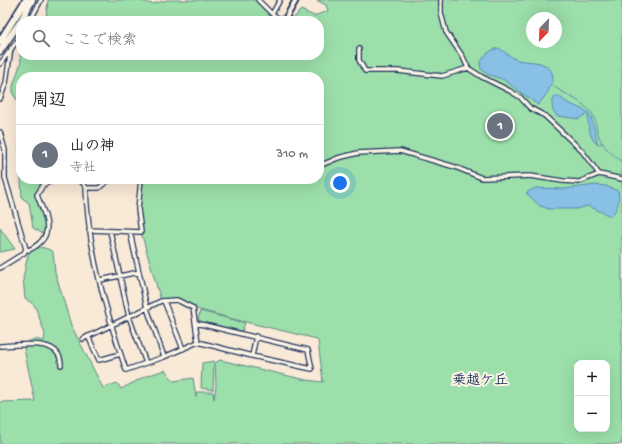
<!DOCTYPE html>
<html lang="ja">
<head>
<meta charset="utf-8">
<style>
  body { margin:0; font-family:"Gochi Hand","Klee One",sans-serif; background:#f6f6f6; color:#202124 }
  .controls { position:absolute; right:12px; bottom:12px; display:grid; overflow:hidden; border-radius:8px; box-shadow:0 4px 16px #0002 }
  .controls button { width:36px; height:36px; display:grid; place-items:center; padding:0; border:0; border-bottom:1px solid #e0e0e0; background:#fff; color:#202124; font:20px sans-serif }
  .compass { position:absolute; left:526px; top:12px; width:36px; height:36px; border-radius:50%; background:#fff; box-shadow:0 4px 16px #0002; rotate:203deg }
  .you { position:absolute; left:340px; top:183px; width:14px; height:14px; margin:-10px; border:3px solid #fff; border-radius:50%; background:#1a73e8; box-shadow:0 0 0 6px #1a73e833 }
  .badge { display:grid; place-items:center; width:26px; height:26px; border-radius:50%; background:#b45309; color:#fff; font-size:13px; font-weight:700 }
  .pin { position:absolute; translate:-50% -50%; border:2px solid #fff; box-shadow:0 1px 4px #0006 }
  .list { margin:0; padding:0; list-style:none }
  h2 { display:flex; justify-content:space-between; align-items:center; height:52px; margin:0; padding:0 16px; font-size:17px }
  h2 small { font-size:13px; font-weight:400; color:#757577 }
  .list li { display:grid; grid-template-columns:26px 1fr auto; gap:12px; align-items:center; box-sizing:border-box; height:60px; padding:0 16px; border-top:1px solid #e0e0e0 }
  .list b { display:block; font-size:15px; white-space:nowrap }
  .list p { margin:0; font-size:13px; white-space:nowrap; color:#757577 }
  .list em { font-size:13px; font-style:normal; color:#757577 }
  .icon { flex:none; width:22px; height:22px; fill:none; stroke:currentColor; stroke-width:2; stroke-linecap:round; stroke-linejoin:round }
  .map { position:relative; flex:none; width:622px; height:444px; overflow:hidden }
  .search { position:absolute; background:#fff; box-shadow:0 4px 16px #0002; left:16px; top:16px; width:308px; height:44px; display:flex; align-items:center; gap:10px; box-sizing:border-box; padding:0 14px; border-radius:16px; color:#757577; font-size:15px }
  .panel { position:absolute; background:#fff; box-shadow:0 4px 16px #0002; left:16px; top:72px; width:308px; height:112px; border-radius:16px }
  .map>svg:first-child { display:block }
  .green { fill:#9cdfaa; stroke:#5c8784; fill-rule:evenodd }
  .water { fill:#88c0e6; stroke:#5c86b0 }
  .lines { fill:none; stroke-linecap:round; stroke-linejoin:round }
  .stream { stroke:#5c86b0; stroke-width:1 }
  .minor-casing { stroke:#1b2f5e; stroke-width:6 }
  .tertiary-casing { stroke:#1b2f5e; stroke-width:8 }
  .trunk-casing { stroke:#1b2f5e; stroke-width:9 }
  .minor { stroke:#fcf5e5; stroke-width:3.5 }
  .tertiary { stroke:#fcf5e5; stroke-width:4.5 }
  .trunk { stroke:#fcf5e5; stroke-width:6 }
  .labels { text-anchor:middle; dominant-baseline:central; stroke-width:4; stroke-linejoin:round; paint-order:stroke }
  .quarter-label { font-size:14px; font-weight:bold; fill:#1b2f5e; stroke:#fcf5e5 }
</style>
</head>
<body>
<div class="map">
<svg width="622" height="444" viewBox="0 0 622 444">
  <rect width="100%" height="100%" fill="#f9e9d7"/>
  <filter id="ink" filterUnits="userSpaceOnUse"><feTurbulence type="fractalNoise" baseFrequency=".025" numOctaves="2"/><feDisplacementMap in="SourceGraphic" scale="8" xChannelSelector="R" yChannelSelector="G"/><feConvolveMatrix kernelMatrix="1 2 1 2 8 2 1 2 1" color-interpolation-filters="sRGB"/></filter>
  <g filter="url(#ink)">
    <path class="green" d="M48,0H138L152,4L167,0H258L283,21H43L46,18Z
      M316,0H622V444H0V402L35,401L23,344L34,339L44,341L45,334L35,306L25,298L23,278L29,250C39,247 44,246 53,252L55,272L71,325L103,388L117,383L121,389L146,376L165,370L174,381L193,378L196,397V392H213L214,399L216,386L215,363L220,360L306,380L323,382L318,341L313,338L233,319L193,308L185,302L161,301L141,232L139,217L141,179H319V77H21V106L13,94V86L21,62L18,39L21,36V55H319V21H285L293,19L301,10L314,16L328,11L326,5ZM532,18H556V42H532ZM577,363H607V429H577Z
      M21,143V179H56L47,182L37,195L47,228L45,235L33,228L29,203L22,198L19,144Z
      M0,228L15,249L0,252Z
      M200,311L245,323L242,331L198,321Z
      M214,361L213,390L201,388L202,363Z"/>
    <path class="water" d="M499,48C505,52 511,58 518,60C525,62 533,61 540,63C564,71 549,92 538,105L504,80L487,74L481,69L480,63C486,54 489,50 499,48Z
      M555,96H559L566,102L588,112L591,117L598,145C589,138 588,126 588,115L586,114L579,119L557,116C551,110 551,104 555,96Z
      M596,185L606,186L618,191C620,200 618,209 611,216L588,206L576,209H549L540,206L526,193L535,188L564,189Z"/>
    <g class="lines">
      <path class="stream" d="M551,85C563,93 580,100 590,111C597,118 595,128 599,137C604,148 613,155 622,162
        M599,144L603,143"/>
      <defs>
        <path id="minor" d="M258,0L272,14L283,21
          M441,0V13L446,32L463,57L468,68L482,77L510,91L520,97L530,108L545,116L582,151L599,174L622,179
          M272,14L280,0
          M30,21L41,0
          M359,49V60L365,71H398L442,76L468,68
          M0,64L21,36
          M0,99L6,83L11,48
          M0,132L5,150V178L26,249
          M319,166L338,158L358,153L400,151L455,167L482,178L530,176L563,181L579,182L599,174
          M77,179L83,183L86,188C88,250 106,311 126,370L164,357L198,342
          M86,188H99L110,179
          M89,230L141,232L138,209L141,179
          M110,231L129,317L146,363
          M130,232L147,308L164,357
          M26,249L29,250C57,236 46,218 37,195L43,185L56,179
          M0,268L24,253L26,249
          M100,280L139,272
          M164,301L183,349
          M196,323L308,350L312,369L252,356L198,342
          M88,336L99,360L120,354
          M83,339L161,301L177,300L193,308L198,342
          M0,346C18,346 61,336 61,365
          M252,356L256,336"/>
        <path id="tertiary" d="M284,21L296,0"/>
        <path id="trunk" d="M21,21L32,0
          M0,41L26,0
          M0,51L21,21"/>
      </defs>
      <use href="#minor" class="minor-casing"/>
      <use href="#tertiary" class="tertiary-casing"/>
      <use href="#trunk" class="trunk-casing"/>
      <use href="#minor" class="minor"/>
      <use href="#tertiary" class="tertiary"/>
      <use href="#trunk" class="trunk"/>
    </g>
  </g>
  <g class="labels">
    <g class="quarter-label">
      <text x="480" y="381">乗越ケ丘</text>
    </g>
  </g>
</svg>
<div class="controls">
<button>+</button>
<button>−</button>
</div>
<svg class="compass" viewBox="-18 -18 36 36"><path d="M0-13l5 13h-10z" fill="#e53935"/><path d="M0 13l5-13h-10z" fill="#757577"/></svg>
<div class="you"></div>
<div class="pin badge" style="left:500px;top:126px;background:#6b7280">1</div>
<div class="search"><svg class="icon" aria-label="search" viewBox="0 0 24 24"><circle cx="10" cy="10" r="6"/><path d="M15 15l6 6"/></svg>ここで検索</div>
<section class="panel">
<h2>周辺<small></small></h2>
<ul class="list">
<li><span class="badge" style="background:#6b7280">1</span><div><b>山の神</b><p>寺社</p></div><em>310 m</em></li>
</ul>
</section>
</div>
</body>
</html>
